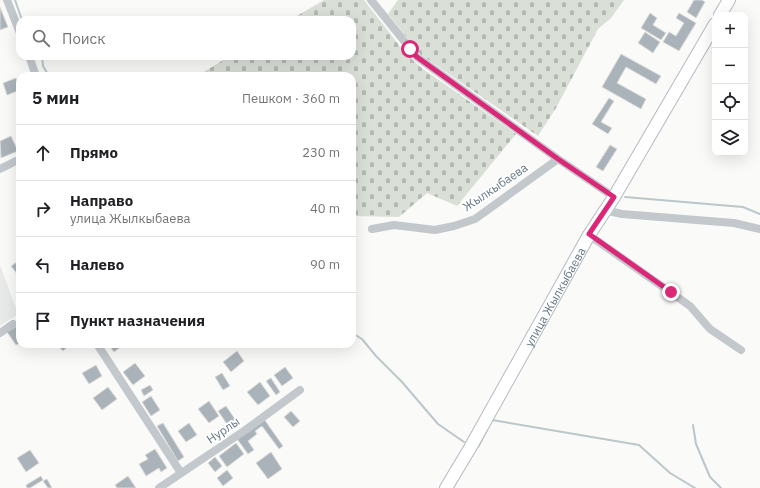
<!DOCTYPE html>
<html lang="ru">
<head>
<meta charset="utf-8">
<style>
  body { margin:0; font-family:"IBM Plex Sans",sans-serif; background:#f2f2f2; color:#202124 }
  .controls { position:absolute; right:12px; top:12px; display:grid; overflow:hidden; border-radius:8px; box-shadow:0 4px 16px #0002 }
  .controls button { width:36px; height:36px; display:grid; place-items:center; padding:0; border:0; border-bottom:1px solid #e0e0e0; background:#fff; color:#202124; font:20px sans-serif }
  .stop { position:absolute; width:12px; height:12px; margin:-9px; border:3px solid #db2777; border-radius:50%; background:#fff }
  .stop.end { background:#db2777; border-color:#fff; box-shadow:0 1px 4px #0008 }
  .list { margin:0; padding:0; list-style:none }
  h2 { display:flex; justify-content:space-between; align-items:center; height:52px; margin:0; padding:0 16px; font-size:17px }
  h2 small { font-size:13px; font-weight:400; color:#757577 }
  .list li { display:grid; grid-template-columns:26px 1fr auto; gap:12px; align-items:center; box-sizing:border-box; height:56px; padding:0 16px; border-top:1px solid #e0e0e0 }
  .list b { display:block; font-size:15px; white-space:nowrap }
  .list p { margin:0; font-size:13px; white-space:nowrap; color:#757577 }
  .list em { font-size:13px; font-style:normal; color:#757577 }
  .icon { flex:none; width:22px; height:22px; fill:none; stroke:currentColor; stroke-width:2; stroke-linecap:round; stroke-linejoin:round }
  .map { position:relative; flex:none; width:760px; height:488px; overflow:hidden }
  .search { position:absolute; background:#fff; box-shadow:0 4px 16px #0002; left:16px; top:16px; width:340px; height:44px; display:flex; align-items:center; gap:10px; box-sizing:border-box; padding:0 14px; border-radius:12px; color:#757577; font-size:15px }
  .panel { position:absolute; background:#fff; box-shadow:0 4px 16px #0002; left:16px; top:72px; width:340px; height:276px; border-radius:12px }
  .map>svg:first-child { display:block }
  .built { fill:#e8e9e9 }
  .cemetery { fill:url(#cemetery-stones) }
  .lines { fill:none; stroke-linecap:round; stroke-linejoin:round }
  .stream { stroke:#bbc7cb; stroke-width:2 }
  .building { fill:#aab3b9; stroke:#dcdcda }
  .secondary-casing { stroke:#b3babf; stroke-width:14 }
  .minor { stroke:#c3c8cc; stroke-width:8 }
  .secondary { stroke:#fff; stroke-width:12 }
  .route { stroke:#db2777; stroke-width:5 }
  .labels { text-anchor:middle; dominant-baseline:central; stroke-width:4; stroke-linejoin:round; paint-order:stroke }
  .street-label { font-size:12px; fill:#657683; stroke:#fff }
</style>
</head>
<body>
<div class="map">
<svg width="760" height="488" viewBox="0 0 760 488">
  <defs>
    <pattern id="cemetery-stones" width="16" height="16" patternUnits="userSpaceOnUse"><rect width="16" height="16" fill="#dadfd7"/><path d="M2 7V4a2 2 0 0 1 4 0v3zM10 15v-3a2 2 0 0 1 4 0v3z" fill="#b4b9b4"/></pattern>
  </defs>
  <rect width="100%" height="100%" fill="#fafaf8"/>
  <path class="built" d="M0,265L18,314L0,326Z"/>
  <path class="cemetery" d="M324,0H364L406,54L423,69L516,134L457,206L427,193L399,217L352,216V76H197L230,56H352V20H290Z
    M398,0H624L611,18L598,29L556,108L538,136L420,54L388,14Z"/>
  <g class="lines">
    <path class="stream" d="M15,0L22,20
      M42,56L43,66L49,76
      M625,197L743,207L760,214
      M352,333L362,339L376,356L402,382L438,424L464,442
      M492,420L639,445L670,473L695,488
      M693,425L696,444L710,477L721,488
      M478,447L487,430"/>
  </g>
  <path class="building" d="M694,0H702L705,2L696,18L687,12Z
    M0,7L8,27L0,30Z
    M650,13L657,18L653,25L666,33L661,40L641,28Z
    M679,13L696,23L679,51L663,42L669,32L676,36L684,23L676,18Z
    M645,32L660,42L653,53L638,43Z
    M621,54L661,76L656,84L626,67L617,83L646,99L641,109L602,87Z
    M16,78L20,90L7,95L3,83Z
    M609,98L614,101L601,122L612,128L608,134L592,124Z
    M11,136L18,151L1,158L0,141Z
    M610,145L617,149L603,171L596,167Z
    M20,260V273L18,275L11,266Z
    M17,326L20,330V343L16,345L7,332Z
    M63,344H71L63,351L59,347Z
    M108,344H123V345L114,352Z
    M237,351L244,361L231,372L223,362Z
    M135,363L145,376L133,385L123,372Z
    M96,365L102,376L89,384L82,373Z
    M285,367L293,378L282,386L274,375Z
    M222,373L230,386L223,390L215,377Z
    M271,378L280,392L276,395L266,381Z
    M260,382L270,396L258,405L247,392Z
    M150,385L153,390L144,396L141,390Z
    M108,387L117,399L102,410L93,398Z
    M151,396L160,410L151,416L142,402Z
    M209,401L219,416L209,423L198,409Z
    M226,406L237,422L229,427L218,411Z
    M291,411L300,421L293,427L284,417Z
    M264,419L283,446L279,449L262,426L255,431L257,434L248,441L254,450L248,454L237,439Z
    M163,423L184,457L178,461L157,426Z
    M189,423L197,435L186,442L178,431Z
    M236,443L244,454L227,467L219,456Z
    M155,449L167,468L161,472L159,468L146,476L139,464L148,459L145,455Z
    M30,450L39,463L26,472L17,458Z
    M271,452L282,469L268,479L256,463Z
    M215,457L222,466L215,472L208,463Z
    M227,470L233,478L223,486L217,478Z
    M41,476L43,480L30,488H27L26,485Z
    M128,476L136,488H117L115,485Z
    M47,479L52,488H48L43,481Z"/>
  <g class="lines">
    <defs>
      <g id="secondary">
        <path d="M720,15L729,0"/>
        <path id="s1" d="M446,488L470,448L589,235L614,197L715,24"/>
      </g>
    </defs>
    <use href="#secondary" class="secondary-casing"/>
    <path class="minor" d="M7,0L20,33
      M371,0L417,57L558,159L614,197
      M29,56L36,76
      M0,169L20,159
      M604,210L622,214L734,223L760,229
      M372,229L394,225L435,230L454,226L475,219L558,159
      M589,235L690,306L710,329L741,350
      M0,333L13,324
      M97,344L181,473
      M159,488L244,431L300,390"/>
    <use href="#secondary" class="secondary"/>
  </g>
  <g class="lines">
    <path class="route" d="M410,49L417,57L558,159L614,197L589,234L671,292"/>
  </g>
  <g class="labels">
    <g class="street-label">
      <text transform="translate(495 187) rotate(-34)">Жылкыбаева</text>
      <text stroke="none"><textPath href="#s1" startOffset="220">улица Жылкыбаева</textPath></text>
      <text transform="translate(223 430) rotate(-34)">Нурлы</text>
    </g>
  </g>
</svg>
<div class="controls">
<button>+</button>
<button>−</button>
<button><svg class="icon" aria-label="locate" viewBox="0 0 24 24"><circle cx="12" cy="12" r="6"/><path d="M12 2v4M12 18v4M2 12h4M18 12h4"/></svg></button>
<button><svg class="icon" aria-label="layers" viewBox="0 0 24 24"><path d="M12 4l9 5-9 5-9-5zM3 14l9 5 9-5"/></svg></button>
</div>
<div class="stop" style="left:410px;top:49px"></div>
<div class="stop end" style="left:671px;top:292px"></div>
<div class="search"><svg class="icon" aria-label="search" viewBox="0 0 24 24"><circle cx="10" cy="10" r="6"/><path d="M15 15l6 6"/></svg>Поиск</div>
<section class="panel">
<h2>5 мин<small>Пешком · 360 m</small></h2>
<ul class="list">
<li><svg class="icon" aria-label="ahead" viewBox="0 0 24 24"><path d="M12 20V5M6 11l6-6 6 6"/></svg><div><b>Прямо</b></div><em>230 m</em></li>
<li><svg class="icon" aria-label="right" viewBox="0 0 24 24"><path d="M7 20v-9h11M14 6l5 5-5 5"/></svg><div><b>Направо</b><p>улица Жылкыбаева</p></div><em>40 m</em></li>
<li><svg class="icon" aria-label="left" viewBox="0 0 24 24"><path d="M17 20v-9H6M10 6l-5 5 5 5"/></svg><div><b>Налево</b></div><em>90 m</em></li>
<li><svg class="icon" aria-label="arrive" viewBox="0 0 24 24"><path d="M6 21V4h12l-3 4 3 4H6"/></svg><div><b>Пункт назначения</b></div></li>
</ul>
</section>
</div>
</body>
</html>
